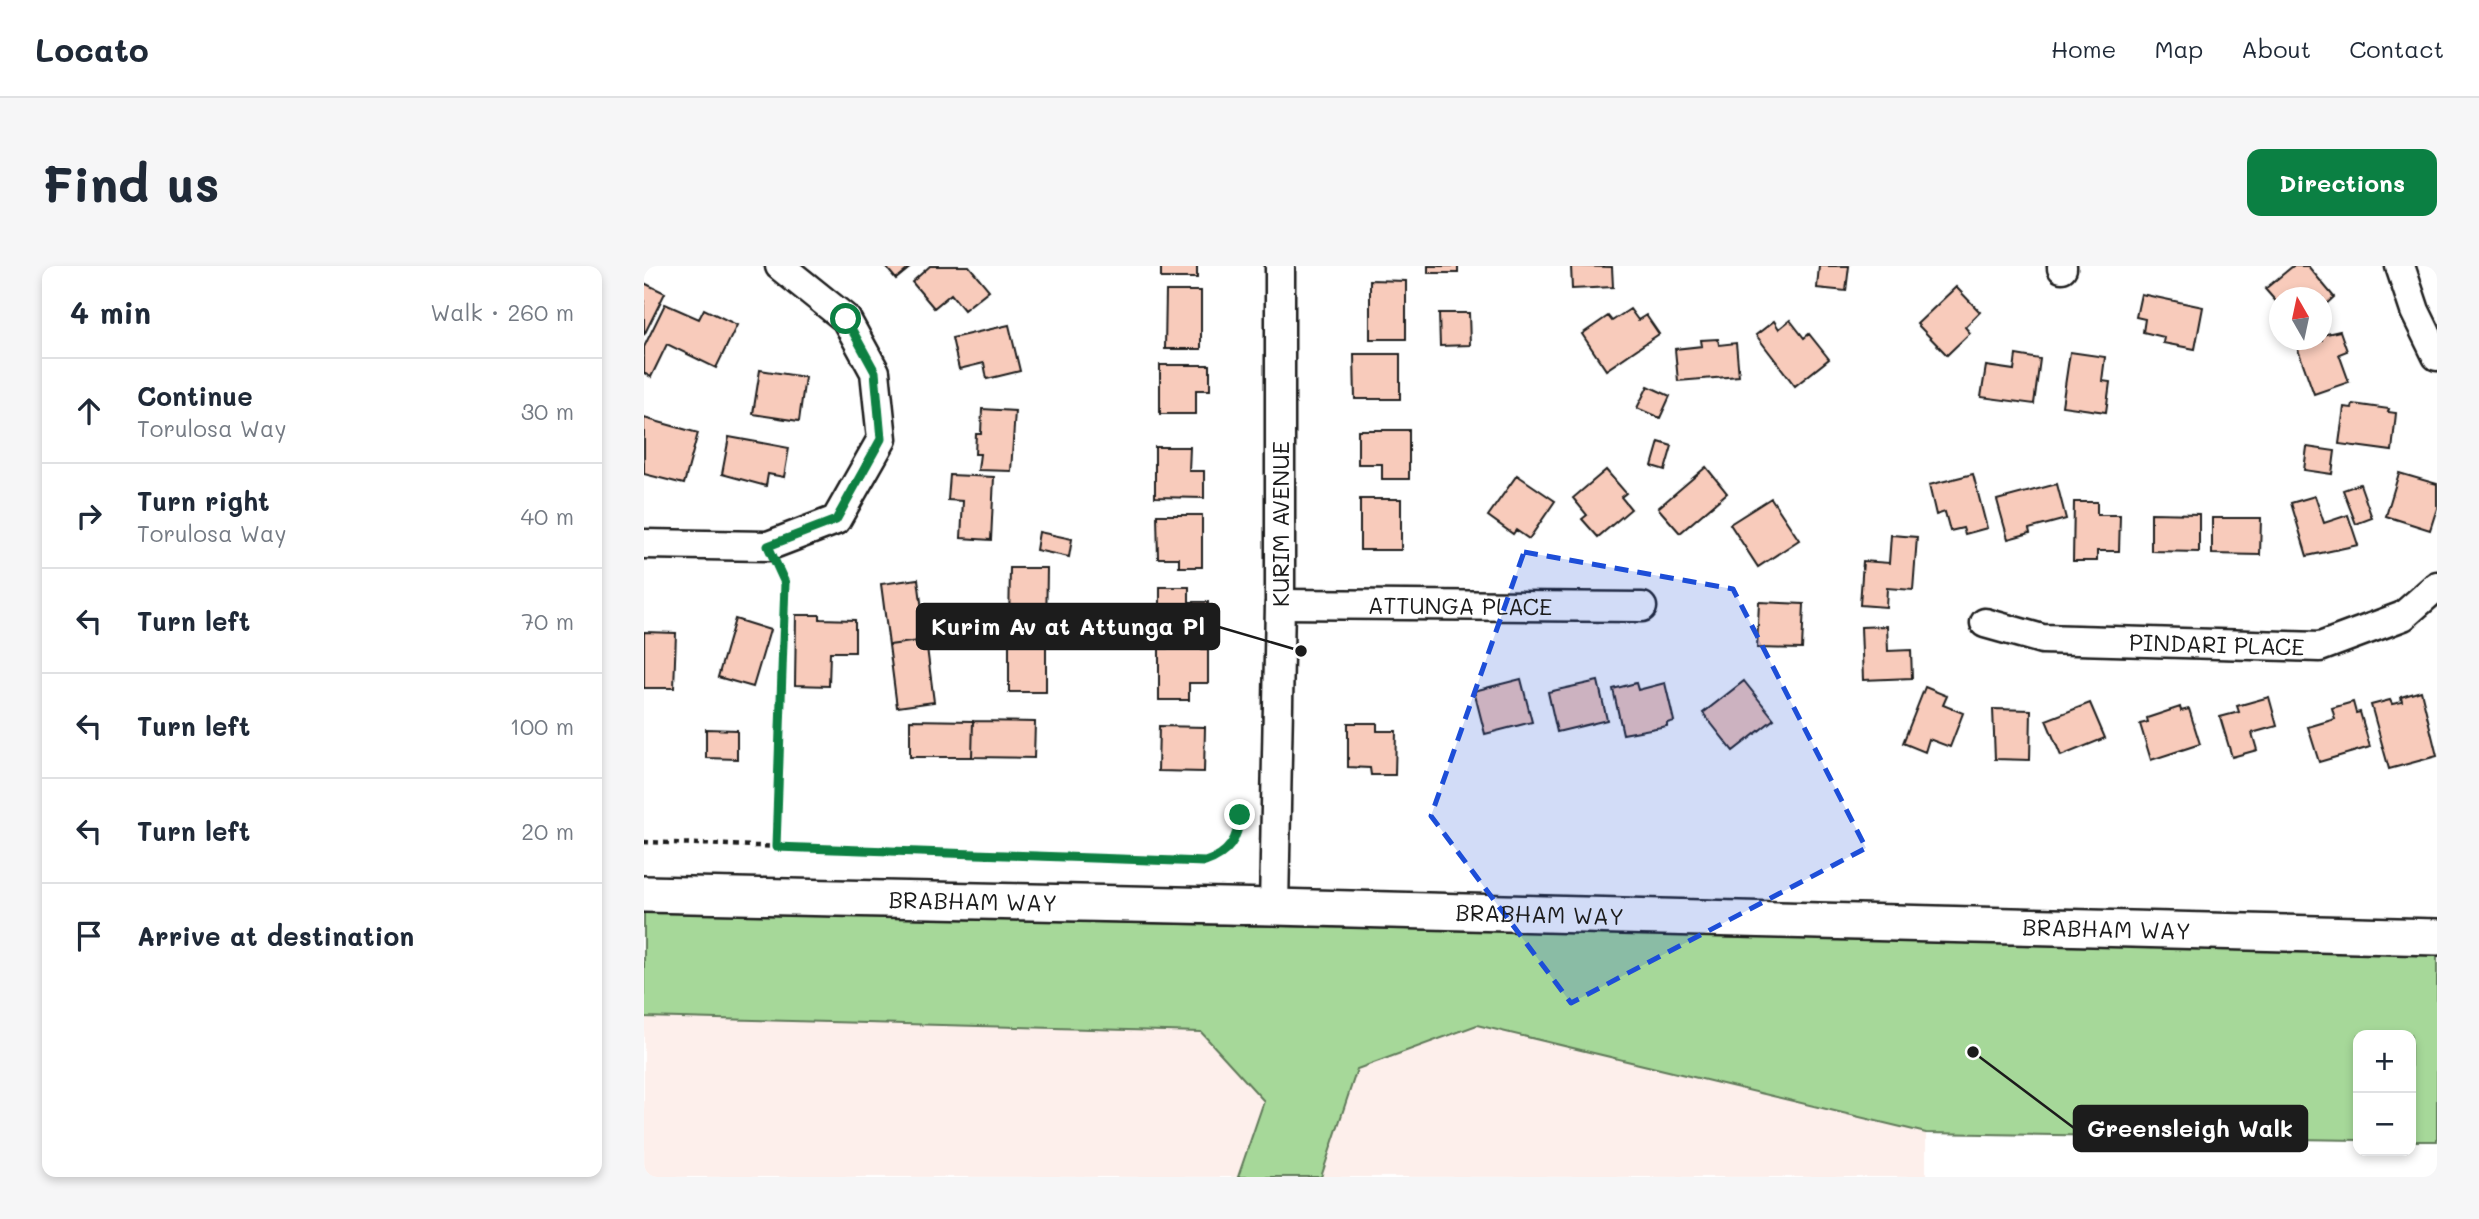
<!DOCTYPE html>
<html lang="en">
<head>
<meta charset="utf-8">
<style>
  body { margin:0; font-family:Mali,sans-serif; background:#f6f6f7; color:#1f2937 }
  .controls { position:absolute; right:21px; bottom:21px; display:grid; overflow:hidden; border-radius:14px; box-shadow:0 4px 10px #0003 }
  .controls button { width:63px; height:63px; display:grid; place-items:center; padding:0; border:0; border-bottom:2px solid #e0e1e3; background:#fff; color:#1f2937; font:35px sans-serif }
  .compass { position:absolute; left:1625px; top:21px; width:63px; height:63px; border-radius:50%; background:#fff; box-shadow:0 4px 10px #0003; rotate:351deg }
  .stop { position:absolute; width:21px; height:21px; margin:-16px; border:5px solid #0b8043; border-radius:50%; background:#fff }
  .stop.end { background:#0b8043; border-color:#fff; box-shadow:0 2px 7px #0008 }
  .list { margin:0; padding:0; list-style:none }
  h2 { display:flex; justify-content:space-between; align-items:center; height:91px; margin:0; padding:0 28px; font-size:30px }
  h2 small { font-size:23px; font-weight:400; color:#747a83 }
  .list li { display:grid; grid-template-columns:46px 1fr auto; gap:21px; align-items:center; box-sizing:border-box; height:105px; padding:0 28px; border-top:2px solid #e0e1e3 }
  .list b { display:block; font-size:26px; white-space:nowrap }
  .list p { margin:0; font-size:23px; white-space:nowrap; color:#747a83 }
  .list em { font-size:23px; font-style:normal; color:#747a83 }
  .icon { flex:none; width:38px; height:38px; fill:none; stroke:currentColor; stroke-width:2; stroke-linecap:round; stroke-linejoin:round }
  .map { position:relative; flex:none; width:1793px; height:911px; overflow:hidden; border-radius:14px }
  header { display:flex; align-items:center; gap:42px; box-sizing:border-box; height:98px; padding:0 35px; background:#fff; border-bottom:2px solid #e0e1e3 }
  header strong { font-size:33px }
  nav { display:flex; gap:38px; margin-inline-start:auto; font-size:24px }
  .intro { display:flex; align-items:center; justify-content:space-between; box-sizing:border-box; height:168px; padding:0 42px }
  h1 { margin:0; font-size:49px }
  .button { padding:18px 32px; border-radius:14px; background:#0b8043; color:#fff; font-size:24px; font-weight:700 }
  main { display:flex; gap:42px; padding:0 42px }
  aside { flex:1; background:#fff; border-radius:14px; box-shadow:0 4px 10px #0003 }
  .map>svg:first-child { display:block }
  .built { fill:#fdefeb }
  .green { fill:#a6d899; stroke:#617a5a; stroke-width:2 }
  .building { fill:#f8cbbb; stroke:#1c1c1c; stroke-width:2 }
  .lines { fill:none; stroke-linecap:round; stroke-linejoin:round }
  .minor-casing { stroke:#1c1c1c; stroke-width:33 }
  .major-casing { stroke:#1c1c1c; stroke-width:40 }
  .path { stroke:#1c1c1c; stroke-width:4.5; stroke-dasharray:5 5; stroke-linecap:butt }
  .minor { stroke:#fff; stroke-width:28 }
  .major { stroke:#fff; stroke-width:35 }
  .route { stroke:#0b8043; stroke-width:9 }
  .marked { fill:#1d4ed8; fill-opacity:0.2; stroke:#1d4ed8; stroke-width:5; stroke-dasharray:14 9; stroke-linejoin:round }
  .labels { text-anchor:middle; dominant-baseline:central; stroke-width:5; stroke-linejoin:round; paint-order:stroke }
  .street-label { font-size:23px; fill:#1c1c1c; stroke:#fff }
  .leader { fill:none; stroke:#1c1c1c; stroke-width:2.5 }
  .callout-dot { fill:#1c1c1c; stroke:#fff; stroke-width:2.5 }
  .callout { fill:#1c1c1c; stroke:#1c1c1c; stroke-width:2.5 }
  .callout-label { font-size:24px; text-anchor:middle; font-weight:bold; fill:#fff }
</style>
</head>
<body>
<header>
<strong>Locato</strong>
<nav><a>Home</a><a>Map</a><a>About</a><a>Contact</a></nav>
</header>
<div class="intro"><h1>Find us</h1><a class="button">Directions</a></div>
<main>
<aside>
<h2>4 min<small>Walk · 260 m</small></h2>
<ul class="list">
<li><svg class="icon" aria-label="ahead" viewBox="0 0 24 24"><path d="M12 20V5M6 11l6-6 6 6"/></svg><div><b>Continue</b><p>Torulosa Way</p></div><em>30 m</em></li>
<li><svg class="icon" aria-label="right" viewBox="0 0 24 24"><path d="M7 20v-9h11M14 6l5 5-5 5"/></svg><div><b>Turn right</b><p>Torulosa Way</p></div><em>40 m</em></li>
<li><svg class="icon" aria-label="left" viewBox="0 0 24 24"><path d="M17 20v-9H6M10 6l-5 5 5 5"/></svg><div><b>Turn left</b></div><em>70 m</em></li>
<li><svg class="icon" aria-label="left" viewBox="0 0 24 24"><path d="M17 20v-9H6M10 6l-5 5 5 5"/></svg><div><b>Turn left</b></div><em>100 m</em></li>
<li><svg class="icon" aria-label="left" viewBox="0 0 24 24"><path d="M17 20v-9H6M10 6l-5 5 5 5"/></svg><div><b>Turn left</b></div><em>20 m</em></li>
<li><svg class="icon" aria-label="arrive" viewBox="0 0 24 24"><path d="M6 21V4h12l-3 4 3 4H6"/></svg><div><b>Arrive at destination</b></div></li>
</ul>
</aside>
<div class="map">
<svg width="1793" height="911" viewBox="0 0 1793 911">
  <rect width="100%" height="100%" fill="#fff"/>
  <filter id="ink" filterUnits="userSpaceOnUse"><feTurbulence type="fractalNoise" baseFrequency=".0143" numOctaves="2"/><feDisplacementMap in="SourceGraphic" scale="14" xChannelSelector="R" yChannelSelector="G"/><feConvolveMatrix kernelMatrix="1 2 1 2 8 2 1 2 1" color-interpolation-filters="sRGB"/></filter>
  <g filter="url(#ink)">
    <path class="built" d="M0,751L557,766L620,835L594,911H0Z
      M833,759L1282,867V911H677L713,803Z"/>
    <path class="green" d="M0,646L1793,686V875H1767V769H1714V874L1282,867L833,759L713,803L677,911H594L620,835L557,766L0,751Z"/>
    <path class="building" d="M241,0H268L252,13Z
      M286,0H325L345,24L320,44L307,28L290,42L268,16Z
      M517,0H553V12H517Z
      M784,0H814V7H784Z
      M927,0L968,1L969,21L928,23Z
      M1175,0H1205L1202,25L1173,22Z
      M1649,0H1664L1690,31L1678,42V32H1636V40L1621,23Z
      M726,14L762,15V73H726Z
      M0,17L21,27L0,69Z
      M1312,21L1336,46L1321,61L1326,67L1303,89L1273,58Z
      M522,25H557V83H521Z
      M1497,28L1559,41L1551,83L1519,77L1520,71L1499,66L1501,53L1492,51Z
      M21,38L55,53L60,43L93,59L72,102L23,78L7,111L0,107V81Z
      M986,43L994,54L1002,49L1015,68L962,104L938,68L964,50L968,55Z
      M795,47H825L826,79L796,80Z
      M1146,54L1160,72L1165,68L1185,93L1151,120L1112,69L1130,55L1135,63Z
      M365,59L376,105L343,113L340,97L315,103L308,72Z
      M1696,65L1703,85L1695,88L1705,116L1670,128L1652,78L1678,74V69Z
      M1074,73L1075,79L1092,77L1095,110L1034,115L1031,83L1058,80L1057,74Z
      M1426,86L1461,91L1458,115L1466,116L1462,146L1418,140Z
      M710,88H756V133H711Z
      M1372,89L1396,93L1390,138L1337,131L1342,100L1370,104Z
      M516,99H566V124H552V148H516Z
      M116,104L161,111L155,155L109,148Z
      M1004,120L1026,130L1016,152L993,142Z
      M1709,138L1745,143L1744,146L1752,147L1748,185L1695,178L1700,141L1708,142Z
      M338,143L371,145L367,205L334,204L336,188H331L332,168H337Z
      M0,152L54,167L40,218L0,208Z
      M714,164H765V213H738V198H714Z
      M85,171L145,182L140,211L124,208L122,220L78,208Z
      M1015,176L1028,180L1021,204L1008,200Z
      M511,181H546L545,205H560V232L511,231Z
      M1663,181L1691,185L1688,208L1660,204Z
      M1062,201L1083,227L1036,267L1014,242Z
      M962,204L982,227L977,231L987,243L954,271L938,253L943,249L929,232Z
      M1755,207L1793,218V242L1786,264L1742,250Z
      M1329,208L1343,262L1321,268L1319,262L1306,265L1301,246L1292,249L1285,219Z
      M306,209L350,211L347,274L317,272L319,235L304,234Z
      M873,209L911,235L885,273L872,264L869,268L844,250Z
      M1413,218L1422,253L1385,263L1386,267L1364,273L1353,234Z
      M1716,218L1728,252L1712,258L1699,224Z
      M1671,230L1680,257L1704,249L1714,279L1663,290L1647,237Z
      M1127,232L1155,274L1114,301L1086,258Z
      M716,233H757V284H716Z
      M1430,236H1453V249H1476L1475,285H1453V295H1429Z
      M1507,247L1555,248V286L1507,285Z
      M513,249H558V301H535V292H514Z
      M1568,252H1617L1616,289L1568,288Z
      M395,266L428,273L425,291L392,284Z
      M1247,269L1273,271L1269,324L1243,322L1242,341L1216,339L1219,295L1245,297Z
      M366,302H403L402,363L365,362Z
      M274,313L282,374L245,379L237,318Z
      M516,321H545V336H564V372H516Z
      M1115,336L1160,338L1158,383L1113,382Z
      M152,349H176V353L211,354V386H186L185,420L151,419Z
      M91,353L126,364L109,421L74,411Z
      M1243,360L1244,385L1267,384L1268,412L1219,414L1217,361Z
      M365,362L402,363V426H365Z
      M0,366L32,367L30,422H0Z
      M282,374L290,436L253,441L245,379Z
      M515,382L564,383V417H545V434H515Z
      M877,413L888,456L841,468L830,425Z
      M954,415L963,454L913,466L904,426Z
      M1100,415L1130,453L1089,485L1059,447Z
      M992,417L994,424L1021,417L1030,455L1023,457V460L979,468L969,423Z
      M1281,421L1303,430L1299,439L1319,447L1306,481L1285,473L1281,486L1259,477Z
      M1777,425L1793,490L1745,503L1727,439L1746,434L1748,438L1758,436L1757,431Z
      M1625,431L1633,460L1608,467L1613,484L1588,491L1576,451L1595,446L1593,440Z
      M1709,436L1712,447L1716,446L1726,481L1675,496L1664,461L1691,453L1688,442Z
      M1446,437L1461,472L1417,490L1402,454Z
      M1536,441L1537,445L1545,443L1556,478L1507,494L1496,458L1504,456L1503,452Z
      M1349,443L1387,444L1386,494L1351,493Z
      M266,454L329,455L328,491H266Z
      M329,455L391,456L390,492L328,491Z
      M704,457H733V465H752L751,509H727L726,502L704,501Z
      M515,460L561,461L560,506L514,505Z
      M62,463L93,464V493L62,492Z"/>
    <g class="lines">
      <defs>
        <g id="minor">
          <path d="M1756,0L1771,45L1793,90"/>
          <path d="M1418,2V0"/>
          <path d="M0,278L124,280L192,254L238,173L231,106L202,53L136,0"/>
          <path id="s1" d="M636,338L998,341"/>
          <path id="s2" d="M1341,357L1398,373L1676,381L1759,350L1793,320"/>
          <path id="s3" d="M630,641L636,338V0"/>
        </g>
        <g id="major">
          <path id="s4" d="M0,628L630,641L1793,671"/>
        </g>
      </defs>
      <use href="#minor" class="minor-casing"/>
      <use href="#major" class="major-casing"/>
      <path class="path" d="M0,576L561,596C585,588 594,573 596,549H607
        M132,581L141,317L135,304"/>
      <use href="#minor" class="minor"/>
      <use href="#major" class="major"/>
    </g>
  </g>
  <g class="lines" filter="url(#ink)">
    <path class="route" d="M202,53L231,106L237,173L192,254L124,280L141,317L132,581L561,596C585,588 594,573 596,549"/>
  </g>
  <path class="marked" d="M880,286L1089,323L1222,582L927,737L787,550Z"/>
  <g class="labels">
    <g class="street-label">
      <text stroke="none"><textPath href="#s3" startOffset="383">KURIM AVENUE</textPath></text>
      <text stroke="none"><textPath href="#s1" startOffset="180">ATTUNGA PLACE</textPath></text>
      <text stroke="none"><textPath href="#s2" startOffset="234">PINDARI PLACE</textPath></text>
      <text stroke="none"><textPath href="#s4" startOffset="329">BRABHAM WAY</textPath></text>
      <text stroke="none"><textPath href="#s4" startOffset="896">BRABHAM WAY</textPath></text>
      <text stroke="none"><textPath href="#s4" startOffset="1463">BRABHAM WAY</textPath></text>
    </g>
  </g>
  <path class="leader" d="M657 385L575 361M1329 786L1430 862"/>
  <g class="callout-dot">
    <circle cx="657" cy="385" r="7"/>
    <circle cx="1329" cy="786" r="7"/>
  </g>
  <g class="callout">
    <rect x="273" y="338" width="302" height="45" rx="7"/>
    <rect x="1430" y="840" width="233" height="45" rx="7"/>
  </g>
  <g class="callout-label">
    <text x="424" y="369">Kurim Av at Attunga Pl</text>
    <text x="1546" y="871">Greensleigh Walk</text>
  </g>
</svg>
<div class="controls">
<button>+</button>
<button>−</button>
</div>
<svg class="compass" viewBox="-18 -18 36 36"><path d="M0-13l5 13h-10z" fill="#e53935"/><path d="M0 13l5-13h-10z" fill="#747a83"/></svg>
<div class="stop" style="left:202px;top:53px"></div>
<div class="stop end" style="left:596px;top:549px"></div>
</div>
</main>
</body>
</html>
